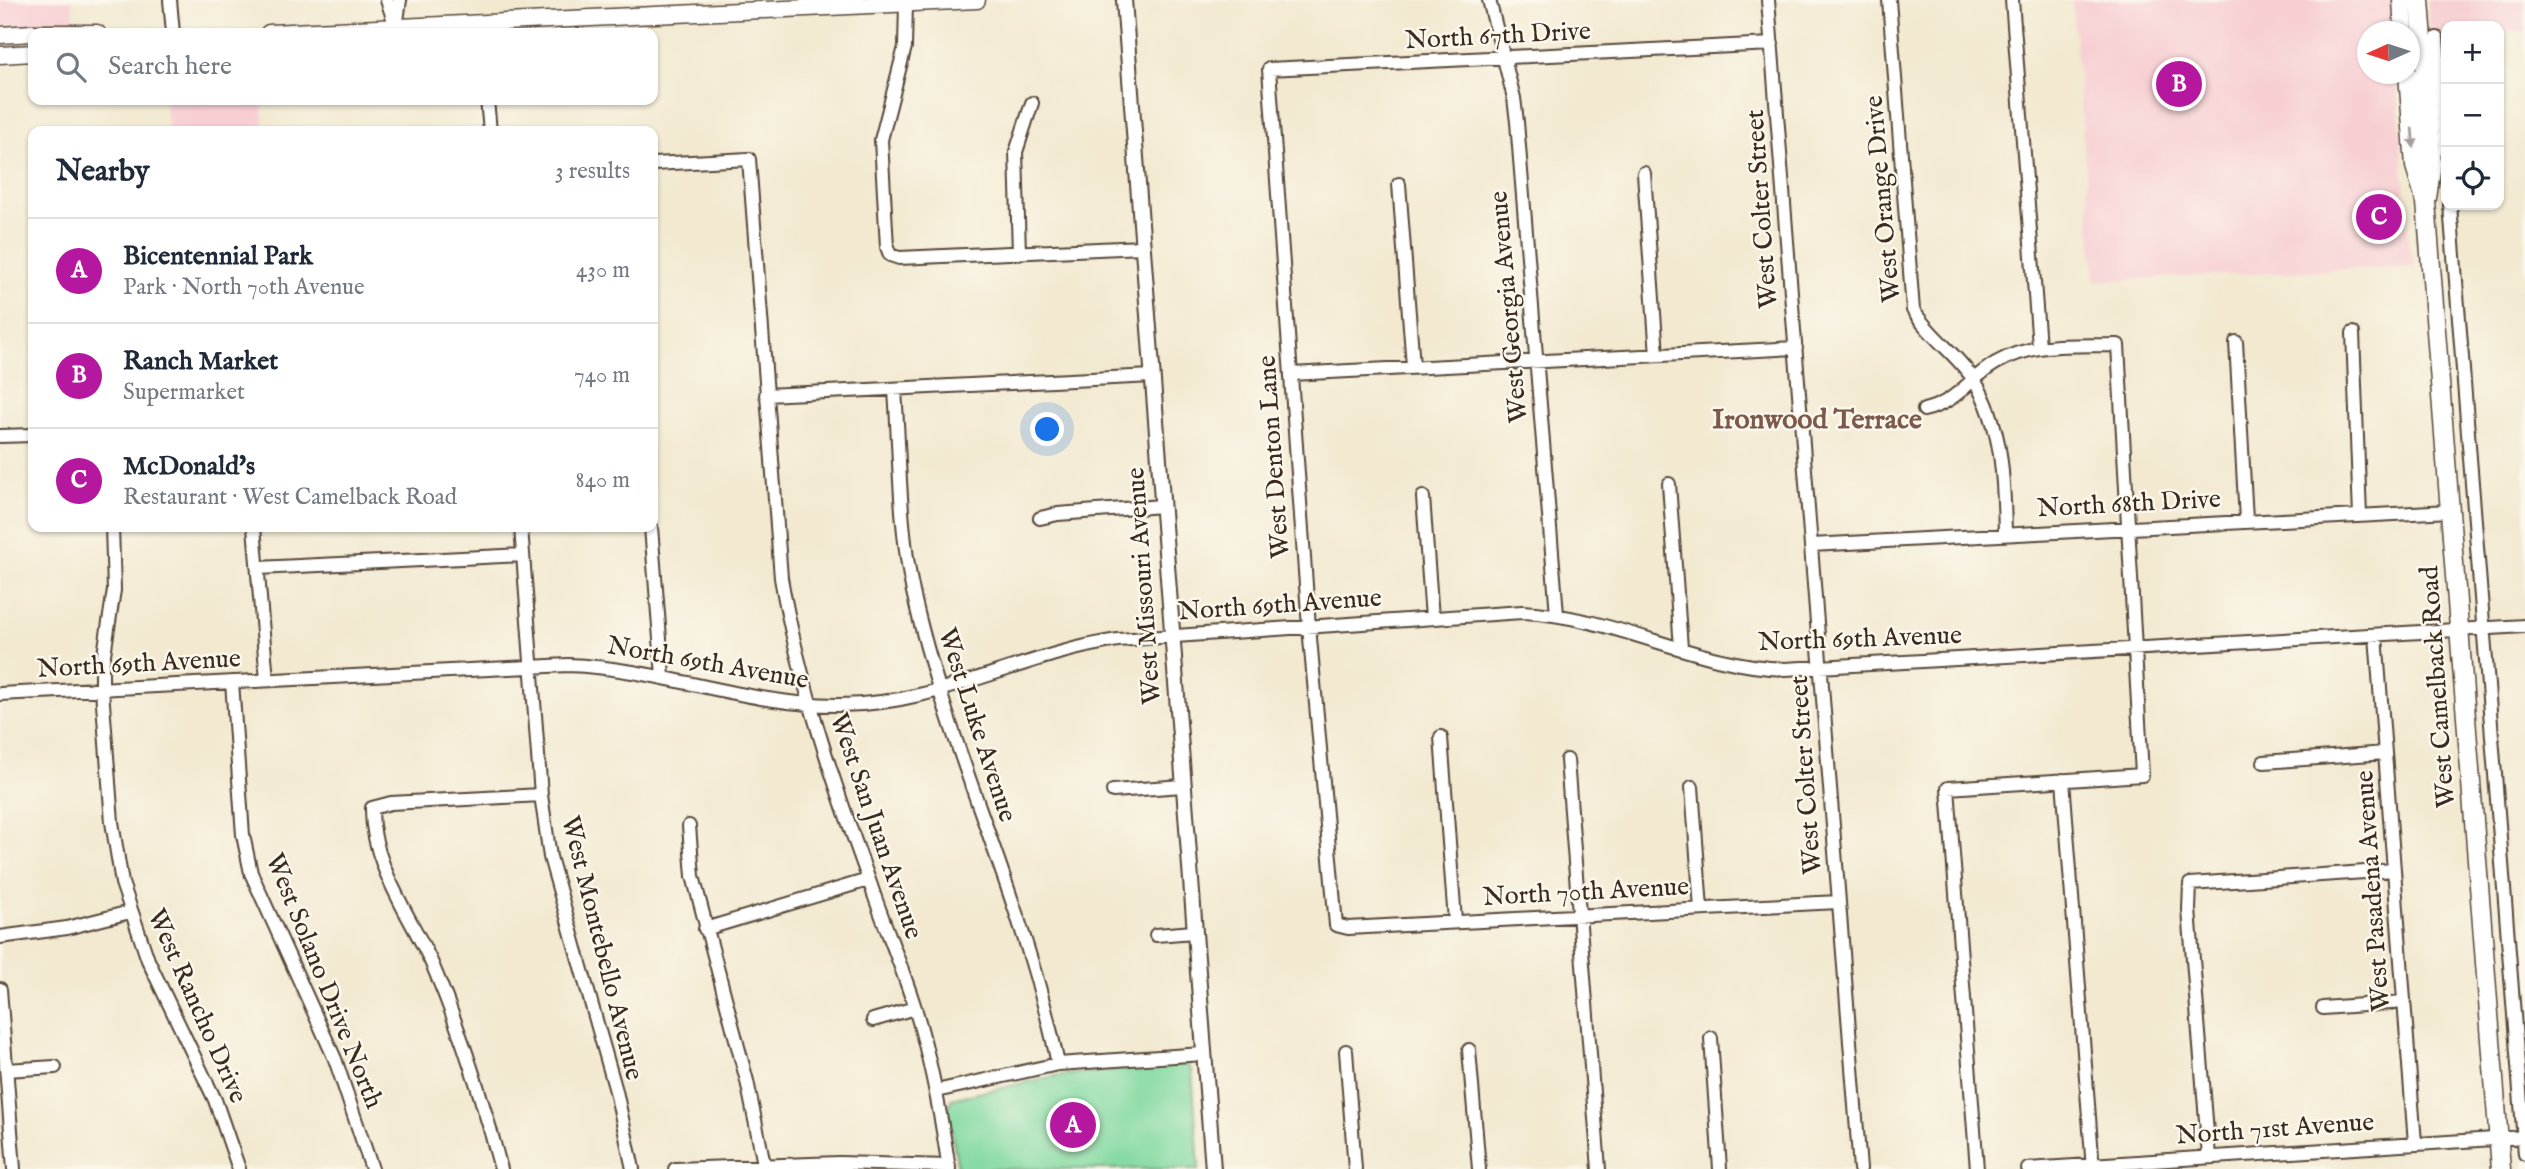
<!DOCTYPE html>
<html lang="en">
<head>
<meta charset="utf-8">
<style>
  body { margin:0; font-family:"IM FELL English",serif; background:#f6f6f7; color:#1f2937 }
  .controls { position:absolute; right:21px; top:21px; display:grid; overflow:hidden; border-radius:14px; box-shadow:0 2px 5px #0004 }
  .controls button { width:63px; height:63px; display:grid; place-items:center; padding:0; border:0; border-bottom:2px solid #e0e1e3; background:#fff; color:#1f2937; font:35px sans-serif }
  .compass { position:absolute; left:2357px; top:21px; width:63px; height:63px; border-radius:50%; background:#fff; box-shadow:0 2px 5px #0004; rotate:267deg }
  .you { position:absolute; left:1048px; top:430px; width:24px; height:24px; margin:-18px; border:5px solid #fff; border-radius:50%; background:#1a73e8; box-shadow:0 0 0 10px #1a73e833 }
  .badge { display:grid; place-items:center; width:46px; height:46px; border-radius:50%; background:#b5179e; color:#fff; font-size:23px; font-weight:700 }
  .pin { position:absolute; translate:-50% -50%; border:4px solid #fff; box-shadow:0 2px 7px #0006 }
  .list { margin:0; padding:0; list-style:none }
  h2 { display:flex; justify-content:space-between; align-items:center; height:91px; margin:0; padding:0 28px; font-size:30px }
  h2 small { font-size:23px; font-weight:400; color:#747a83 }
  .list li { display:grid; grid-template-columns:46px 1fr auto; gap:21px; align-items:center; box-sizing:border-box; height:105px; padding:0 28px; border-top:2px solid #e0e1e3 }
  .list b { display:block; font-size:26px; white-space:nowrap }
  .list p { margin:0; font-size:23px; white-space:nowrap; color:#747a83 }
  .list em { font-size:23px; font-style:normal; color:#747a83 }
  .icon { flex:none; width:38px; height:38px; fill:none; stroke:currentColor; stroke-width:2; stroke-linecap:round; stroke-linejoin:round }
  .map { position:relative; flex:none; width:2525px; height:1169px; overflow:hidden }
  .search { position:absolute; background:#fff; box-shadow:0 2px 5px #0004; left:28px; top:28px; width:630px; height:77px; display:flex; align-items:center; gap:18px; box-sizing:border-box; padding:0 24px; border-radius:14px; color:#747a83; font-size:26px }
  .panel { position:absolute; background:#fff; box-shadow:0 2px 5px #0004; left:28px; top:126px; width:630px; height:406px; border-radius:14px }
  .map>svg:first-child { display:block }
  .built { fill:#f7cfd3 }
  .green { fill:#7ed89e; stroke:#5c815e; stroke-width:2 }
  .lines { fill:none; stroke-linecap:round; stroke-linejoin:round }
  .minor-casing { stroke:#564739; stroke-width:16 }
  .tertiary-casing { stroke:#564739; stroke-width:18 }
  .secondary-casing { stroke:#564739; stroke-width:19 }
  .primary-casing { stroke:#564739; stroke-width:21 }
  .minor { stroke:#fff; stroke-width:12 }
  .tertiary { stroke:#fff; stroke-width:14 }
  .secondary { stroke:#fff; stroke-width:16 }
  .primary { stroke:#fff; stroke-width:18 }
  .oneway { fill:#a79f9a }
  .labels { text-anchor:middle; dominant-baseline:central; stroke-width:5; stroke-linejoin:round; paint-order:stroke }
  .street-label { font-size:26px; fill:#3b2a1e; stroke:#fbf7ec }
  .neighbourhood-label { font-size:28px; font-weight:bold; fill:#7d594b; stroke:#fbf7ec }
</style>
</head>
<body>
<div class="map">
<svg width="2525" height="1169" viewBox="0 0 2525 1169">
  <rect width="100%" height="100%" fill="#fbf7ec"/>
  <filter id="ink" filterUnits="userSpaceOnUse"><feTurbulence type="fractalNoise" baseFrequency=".0143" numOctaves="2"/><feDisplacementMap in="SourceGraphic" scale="14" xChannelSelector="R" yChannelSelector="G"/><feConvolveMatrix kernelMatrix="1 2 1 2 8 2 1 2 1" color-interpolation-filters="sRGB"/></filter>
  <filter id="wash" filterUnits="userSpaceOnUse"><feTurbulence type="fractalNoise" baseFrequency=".00686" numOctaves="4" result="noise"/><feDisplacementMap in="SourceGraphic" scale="28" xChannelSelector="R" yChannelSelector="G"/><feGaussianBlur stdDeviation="1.57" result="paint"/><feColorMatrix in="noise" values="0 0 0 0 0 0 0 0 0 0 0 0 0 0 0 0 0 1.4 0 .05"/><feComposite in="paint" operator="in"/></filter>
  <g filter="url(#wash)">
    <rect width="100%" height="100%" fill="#f2e9d0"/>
    <path class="built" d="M0,0H72L74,25L0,28Z
      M2072,0H2389L2392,31L2368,32V74H2396L2409,247L2415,266L2095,281Z
      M2427,0H2525V31L2499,33V26H2446V35L2430,36Z
      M165,100H262L264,131H167Z"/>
    <path class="green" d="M1187,1064L1192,1071L1199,1169H958L948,1109L951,1099L1060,1075Z"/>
  </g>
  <g filter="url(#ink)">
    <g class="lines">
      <defs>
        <path id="minor" d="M170,0L173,33
          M387,0L396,27
          M1489,0L1514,98L1517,122L1557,614
          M1768,0L1860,1169
          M1889,0L1913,310C1930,337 1957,354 1974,380C2003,426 2004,482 2005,534
          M2012,0L2039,346
          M906,3L905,47L881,140L887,247L890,255L899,258L1143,247
          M396,27L400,0
          M2437,38L2446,152
          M1772,44L1269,69L1309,627L1336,925L1348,928L1838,902
          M487,100L490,131
          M653,164L749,159L781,578C799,682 834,784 870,883C884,925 902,966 915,1008C931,1060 941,1115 949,1169
          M1644,173L1657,355
          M1399,184L1413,366
          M2450,205L2525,1154
          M1019,253L1016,152L1032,103
          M2353,333L2360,516
          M2236,342L2246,520
          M1291,374L1796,348
          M895,391C900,457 899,527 913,592C949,753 1025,903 1058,1064
          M766,395L1153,376
          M1924,410C1958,402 1967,380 1996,363C2034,341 2075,346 2118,345L2142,775L1948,788L1977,1169
          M0,436L33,435
          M1669,484L1681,648
          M1423,497L1432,618
          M1040,518L1058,514L1162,506
          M112,527L114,590L102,667V690L112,822L122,883L148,960L215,1100L239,1169
          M254,527L267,680
          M521,527L541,795L550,857L616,1091L633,1169
          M651,527L663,676
          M1811,545L2450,511
          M258,568L523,555
          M2376,636L2415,1143
          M232,682L243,835L251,873L335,1059L372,1169
          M0,694L568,665C660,668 747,706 840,705C937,705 1023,654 1118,640L1522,612C1616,616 1694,666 1785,669L2525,626
          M1441,737L1455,921
          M1567,760L1599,1169
          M2264,762L2385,753
          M2063,780L2093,1169
          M1692,787L1701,909
          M1113,791L1183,786
          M689,826L693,876L747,1081L764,1164
          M705,929L868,880
          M1156,935L1194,932
          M0,937L67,928L130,912
          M0,989L14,1169
          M2323,1008L2404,1002
          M873,1020L915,1008
          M1711,1038L1720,1169
          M1469,1050L1479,1169
          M1346,1051L1355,1169
          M6,1070L55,1067
          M936,1091L1058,1064L1203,1054
          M2209,1157L2189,910L2190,884L2394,870
          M501,1169C483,1100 461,1032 433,966C411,916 371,865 372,808L391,803L541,795
          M675,1169L839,1163L949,1166
          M2028,1169L2525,1137"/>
        <path id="tertiary" d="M1124,0L1213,1169"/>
        <path id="secondary" d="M34,33H97
          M269,33L977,0
          M0,35L33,33
          M0,55L33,53"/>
        <path id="primary" d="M2402,0L2404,32
          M2420,0L2432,164L2427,198
          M2408,74L2415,166L2426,202L2501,1169"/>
      </defs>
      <use href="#minor" class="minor-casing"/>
      <use href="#tertiary" class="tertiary-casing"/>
      <use href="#secondary" class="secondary-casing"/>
      <use href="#primary" class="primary-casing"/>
      <use href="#minor" class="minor"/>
      <use href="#tertiary" class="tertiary"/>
      <use href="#secondary" class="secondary"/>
      <use href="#primary" class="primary"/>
    </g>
    <defs><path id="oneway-solid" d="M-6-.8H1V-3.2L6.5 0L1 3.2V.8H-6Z" transform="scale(1.75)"/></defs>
    <use class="oneway" href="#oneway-solid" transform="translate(2413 138) rotate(85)"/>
  </g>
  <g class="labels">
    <g class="street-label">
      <text transform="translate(1498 36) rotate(-3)">North 67th Drive</text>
      <text transform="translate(1883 199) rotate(-95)">West Orange Drive</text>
      <text transform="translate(1762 209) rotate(-94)">West Colter Street</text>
      <text transform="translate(1509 307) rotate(-95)">West Georgia Avenue</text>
      <text transform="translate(1274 457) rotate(-94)">West Denton Lane</text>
      <text transform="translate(2129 504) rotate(-3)">North 68th Drive</text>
      <text transform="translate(1144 586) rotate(-94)">West Missouri Avenue</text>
      <text transform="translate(1280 605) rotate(-4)">North 69th Avenue</text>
      <text transform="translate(1860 639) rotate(-2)">North 69th Avenue</text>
      <text transform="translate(708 663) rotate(10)">North 69th Avenue</text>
      <text transform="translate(139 664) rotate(-3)">North 69th Avenue</text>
      <text transform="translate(2438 687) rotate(-94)">West Camelback Road</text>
      <text transform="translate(977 725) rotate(72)">West Luke Avenue</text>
      <text transform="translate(1806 775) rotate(-94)">West Colter Street</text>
      <text transform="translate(876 826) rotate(71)">West San Juan Avenue</text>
      <text transform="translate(2373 891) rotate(-94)">West Pasadena Avenue</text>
      <text transform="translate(1586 892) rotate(-3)">North 70th Avenue</text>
      <text transform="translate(602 948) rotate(76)">West Montebello Avenue</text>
      <text transform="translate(324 981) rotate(68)">West Solano Drive North</text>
      <text transform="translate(197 1006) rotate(66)">West Rancho Drive</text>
      <text transform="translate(2275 1129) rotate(-4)">North 71st Avenue</text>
    </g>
    <g class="neighbourhood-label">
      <text x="1817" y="420">Ironwood Terrace</text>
    </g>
  </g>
</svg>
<div class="controls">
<button>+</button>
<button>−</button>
<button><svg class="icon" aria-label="locate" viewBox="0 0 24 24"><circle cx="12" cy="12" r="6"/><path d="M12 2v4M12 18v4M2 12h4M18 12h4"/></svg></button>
</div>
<svg class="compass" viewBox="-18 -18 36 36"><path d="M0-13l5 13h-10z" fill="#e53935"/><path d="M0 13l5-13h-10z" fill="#747a83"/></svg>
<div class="you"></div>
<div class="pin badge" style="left:1073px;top:1125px">A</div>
<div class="pin badge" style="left:2179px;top:84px">B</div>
<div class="pin badge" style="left:2379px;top:217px">C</div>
<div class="search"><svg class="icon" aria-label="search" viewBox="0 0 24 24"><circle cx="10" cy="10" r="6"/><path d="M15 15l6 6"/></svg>Search here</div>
<section class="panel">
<h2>Nearby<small>3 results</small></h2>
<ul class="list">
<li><span class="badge">A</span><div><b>Bicentennial Park</b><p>Park · North 70th Avenue</p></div><em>430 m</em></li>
<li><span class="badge">B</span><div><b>Ranch Market</b><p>Supermarket</p></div><em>740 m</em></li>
<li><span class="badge">C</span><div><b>McDonald's</b><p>Restaurant · West Camelback Road</p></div><em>840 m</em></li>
</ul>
</section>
</div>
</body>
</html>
